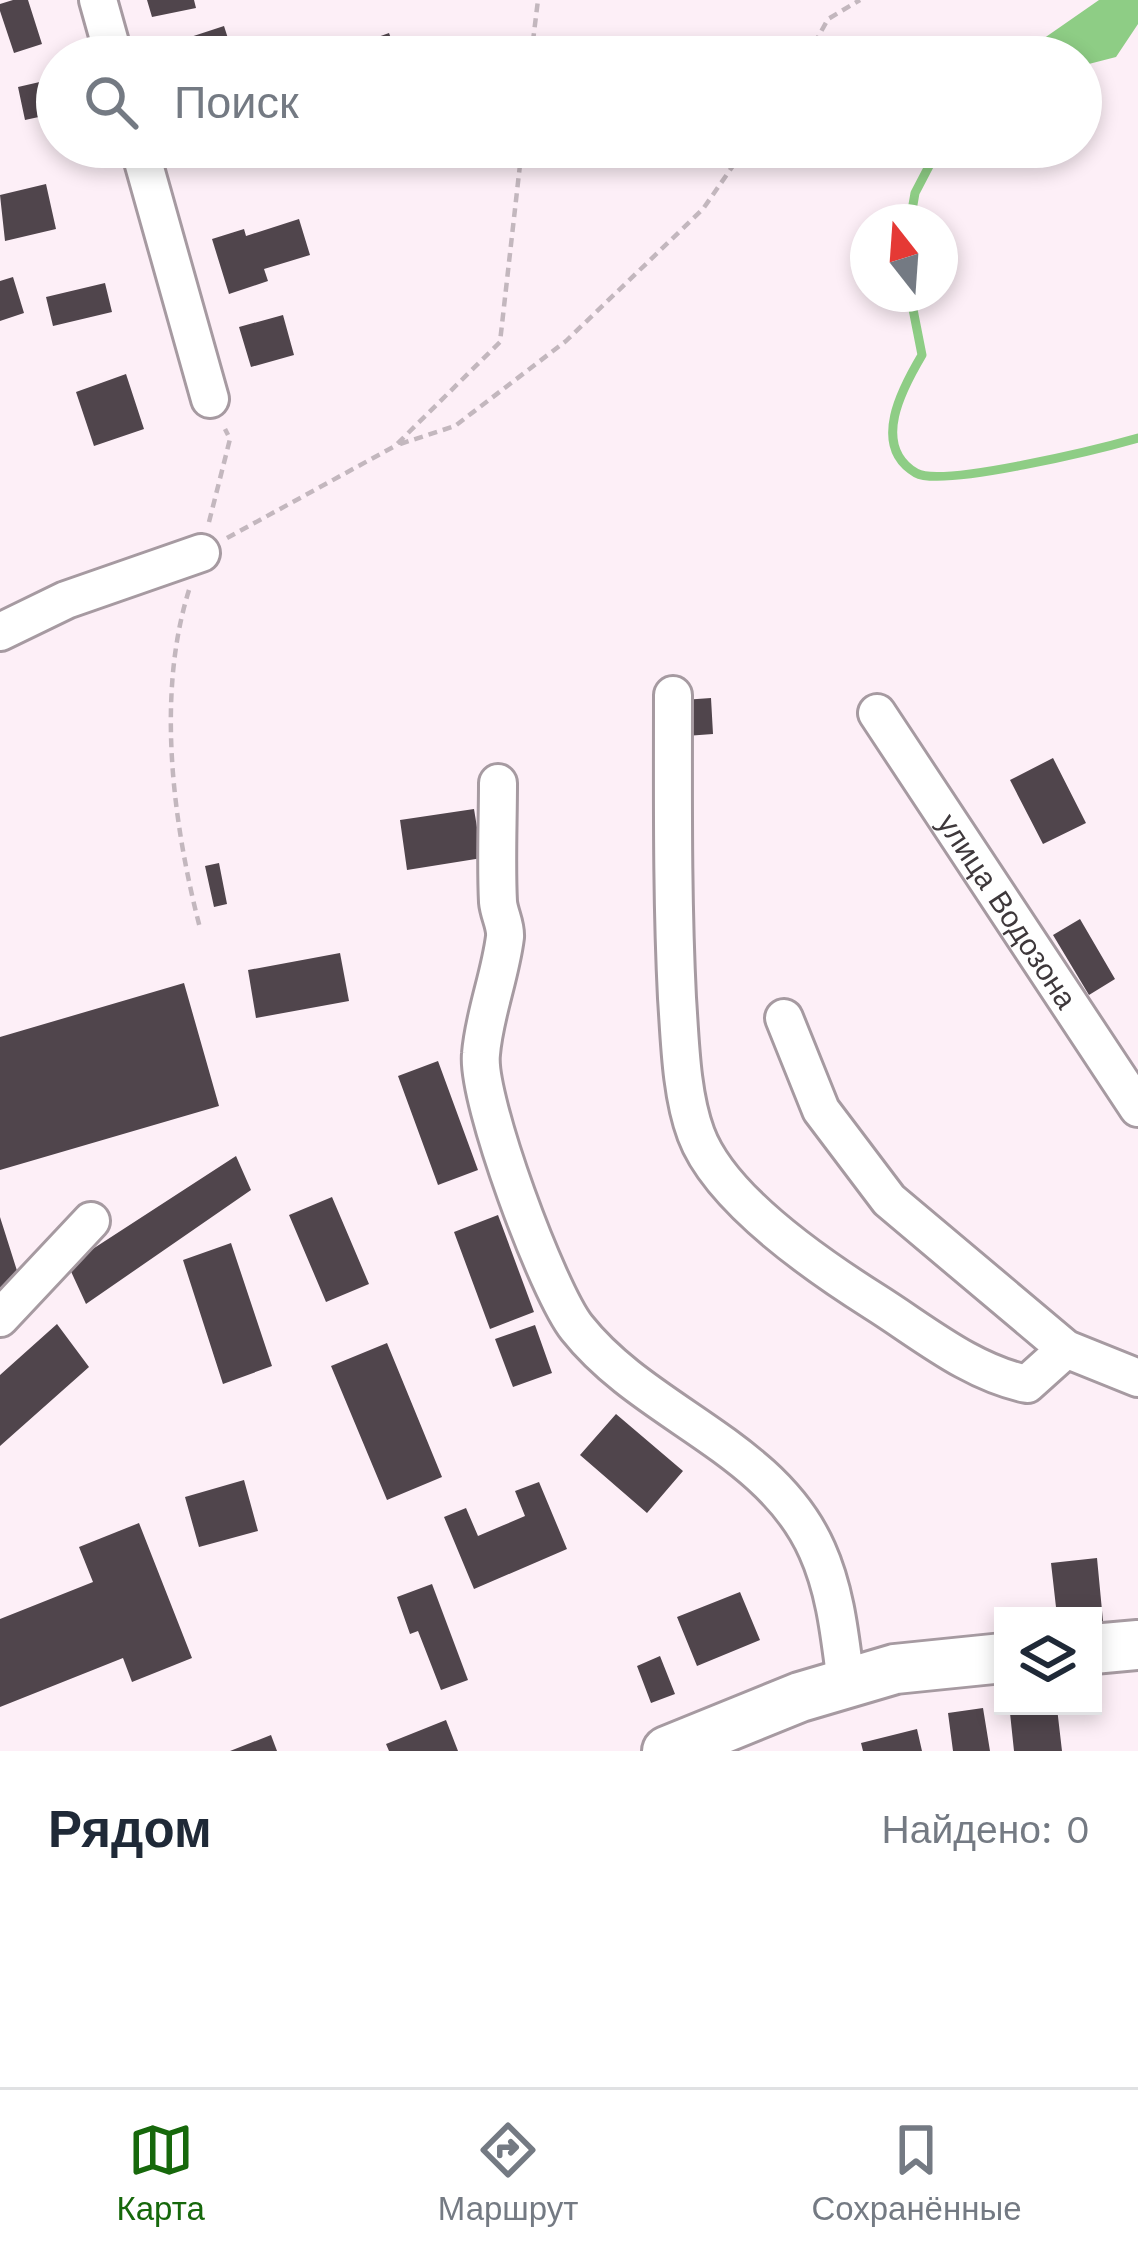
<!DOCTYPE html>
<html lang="ru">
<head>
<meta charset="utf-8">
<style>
  body { margin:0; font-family:"Work Sans",sans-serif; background:#f2f2f3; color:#1f2937 }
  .controls { position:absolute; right:36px; bottom:36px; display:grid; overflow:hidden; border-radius:0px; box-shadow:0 6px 18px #0003 }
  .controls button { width:108px; height:108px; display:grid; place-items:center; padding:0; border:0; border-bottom:3px solid #e0e1e3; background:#fff; color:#1f2937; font:60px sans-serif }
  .compass { position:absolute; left:850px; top:204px; width:108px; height:108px; border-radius:50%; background:#fff; box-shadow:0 6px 18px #0003; rotate:343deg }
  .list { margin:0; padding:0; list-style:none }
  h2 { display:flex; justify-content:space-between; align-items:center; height:156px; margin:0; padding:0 48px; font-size:51px }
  h2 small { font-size:39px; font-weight:400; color:#747a83 }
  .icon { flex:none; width:66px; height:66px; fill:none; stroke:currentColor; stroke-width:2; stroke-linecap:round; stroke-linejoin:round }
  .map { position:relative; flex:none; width:1138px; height:1751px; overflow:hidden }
  .search { position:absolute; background:#fff; box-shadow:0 6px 18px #0003; left:36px; right:36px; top:36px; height:132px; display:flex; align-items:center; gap:30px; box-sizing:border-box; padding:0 42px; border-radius:66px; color:#747a83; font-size:45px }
  .sheet { height:336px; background:#fff }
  nav { display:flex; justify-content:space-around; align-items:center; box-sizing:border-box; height:168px; border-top:3px solid #e0e1e3; background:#fff; font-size:33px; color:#747a83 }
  nav a { display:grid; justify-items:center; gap:6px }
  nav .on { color:#16680b }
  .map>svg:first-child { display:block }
  .water { fill:#8ecd85 }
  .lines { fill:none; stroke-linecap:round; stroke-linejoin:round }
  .stream { stroke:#8ecd85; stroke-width:9 }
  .building { fill:#50454c }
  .minor-casing { stroke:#a69aa1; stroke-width:42 }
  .major-casing { stroke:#a69aa1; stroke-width:54 }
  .path { stroke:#c3b7be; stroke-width:4.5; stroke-dasharray:9 6; stroke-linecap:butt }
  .minor { stroke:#fff; stroke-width:36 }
  .major { stroke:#fff; stroke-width:48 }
  .labels { text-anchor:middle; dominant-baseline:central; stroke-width:12; stroke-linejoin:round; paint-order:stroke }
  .street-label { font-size:30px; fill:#3e383b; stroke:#fdeff7 }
</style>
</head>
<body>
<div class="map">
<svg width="1138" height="1751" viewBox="0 0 1138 1751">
  <rect width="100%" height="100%" fill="#fdeff7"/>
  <path class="water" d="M1099,0H1138V24L1116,57L1081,66V57H1017Z"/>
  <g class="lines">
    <path class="stream" d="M910,222L915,193L939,147
      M910,294L922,355C903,387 870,446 916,473C942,488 1103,448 1138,438"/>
  </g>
  <path class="building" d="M13,0H28L42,44L14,53L0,11V4Z
    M147,0H194L196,8L152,17Z
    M224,26L234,57H163L160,47Z
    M389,33L398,57H338L336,52Z
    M57,78V113L25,120L18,87Z
    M170,147H239L240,148L175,166Z
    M46,184L56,229L5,241L0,195Z
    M299,219L310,255L264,269L268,281L229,294L212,239L244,229L246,236Z
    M13,277L24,313L0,321V281Z
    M105,283L112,312L53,326L46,297Z
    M283,315L294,355L251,367L239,327Z
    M126,374L144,429L94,446L76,392Z
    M711,698L713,734L686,736L683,700Z
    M1053,758L1086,823L1043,844L1010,780Z
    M474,809L482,858L407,870L400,820Z
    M219,863L227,904L214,907L205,866Z
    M1080,919L1115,979L1089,995L1053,935Z
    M340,953L349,1001L256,1018L248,970Z
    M184,983L219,1106L0,1170V1037Z
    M438,1061L478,1170L438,1185L398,1076Z
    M236,1156L251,1190L86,1304L68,1265Z
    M332,1197L369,1284L326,1302L289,1215Z
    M498,1215L534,1312L490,1329L454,1232Z
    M0,1217L19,1277L0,1297Z
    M231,1243L272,1366L223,1384L183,1260Z
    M57,1324L89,1367L0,1446V1375Z
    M535,1325L552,1373L513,1387L495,1339Z
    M387,1343L442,1477L387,1500L331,1366Z
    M616,1414L683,1471L647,1513L580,1455Z
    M244,1480L258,1531L199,1547L185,1497Z
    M539,1482L567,1549L474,1589L444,1517L466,1508L478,1536L525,1516L515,1491Z
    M139,1523L192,1658L132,1682L123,1658L0,1707V1619L93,1582L79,1547Z
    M1097,1558L1103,1621L1057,1616L1051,1563Z
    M432,1584L468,1680L441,1690L418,1631L410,1634L397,1597Z
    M740,1592L760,1640L697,1666L677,1617Z
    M660,1656L675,1694L651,1703L637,1666Z
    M983,1708L990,1751H953L948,1713Z
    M1057,1708L1062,1751H1014L1010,1713Z
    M446,1720L458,1751H389L386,1744Z
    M917,1729L922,1751H863L861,1743Z
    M271,1735L277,1751H230Z"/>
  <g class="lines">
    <defs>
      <g id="minor">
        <path d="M98,0L114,57"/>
        <path d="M139,147L210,399"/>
        <path d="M0,632L66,600L201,553"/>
        <path d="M673,695C673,796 672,897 677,998C680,1041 681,1094 696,1134C720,1199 818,1266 875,1302C924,1333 970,1372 1027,1384L1066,1349"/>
        <path id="s1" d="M877,713L1138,1108"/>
        <path d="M498,783C498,822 496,863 498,902C499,914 506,925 505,937C500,977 484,1015 481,1054C476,1099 548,1292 577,1328C645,1414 771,1446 817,1550C836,1592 840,1638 846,1683"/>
        <path d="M784,1018L821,1110L889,1200L1066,1349L1138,1378"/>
        <path d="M0,1318L91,1221"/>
      </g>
      <path id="major" d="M1093,1649L1138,1645
        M667,1751L800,1697L895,1669L1003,1658"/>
    </defs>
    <use href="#minor" class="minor-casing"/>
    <use href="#major" class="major-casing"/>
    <path class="path" d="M531,57L538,0
      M807,57L828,19L860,0
      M400,444L455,426L566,341L703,209L746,147
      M209,522L230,439L225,429
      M227,538L395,446L500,342L522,147
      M189,590C156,695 173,824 200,928"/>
    <use href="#minor" class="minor"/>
    <use href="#major" class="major"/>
  </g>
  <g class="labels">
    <g class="street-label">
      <text stroke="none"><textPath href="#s1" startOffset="237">улица Водозона</textPath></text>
    </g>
  </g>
</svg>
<div class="controls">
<button><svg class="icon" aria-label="layers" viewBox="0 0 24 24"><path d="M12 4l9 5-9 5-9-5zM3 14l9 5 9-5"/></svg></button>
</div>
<svg class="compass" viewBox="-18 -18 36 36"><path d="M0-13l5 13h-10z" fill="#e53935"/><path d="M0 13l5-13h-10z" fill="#747a83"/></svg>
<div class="search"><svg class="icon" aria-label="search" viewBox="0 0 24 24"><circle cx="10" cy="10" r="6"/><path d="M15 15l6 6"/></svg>Поиск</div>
</div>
<section class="sheet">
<h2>Рядом<small>Найдено: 0</small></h2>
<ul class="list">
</ul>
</section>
<nav>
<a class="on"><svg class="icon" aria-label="map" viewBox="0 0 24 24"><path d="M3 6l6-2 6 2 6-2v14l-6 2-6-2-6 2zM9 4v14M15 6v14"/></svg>Карта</a>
<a><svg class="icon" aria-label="directions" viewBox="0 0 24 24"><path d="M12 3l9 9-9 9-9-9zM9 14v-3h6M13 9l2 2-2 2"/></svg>Маршрут</a>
<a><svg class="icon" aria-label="saved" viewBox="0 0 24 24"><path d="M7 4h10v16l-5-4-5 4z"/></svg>Сохранённые</a>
</nav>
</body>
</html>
